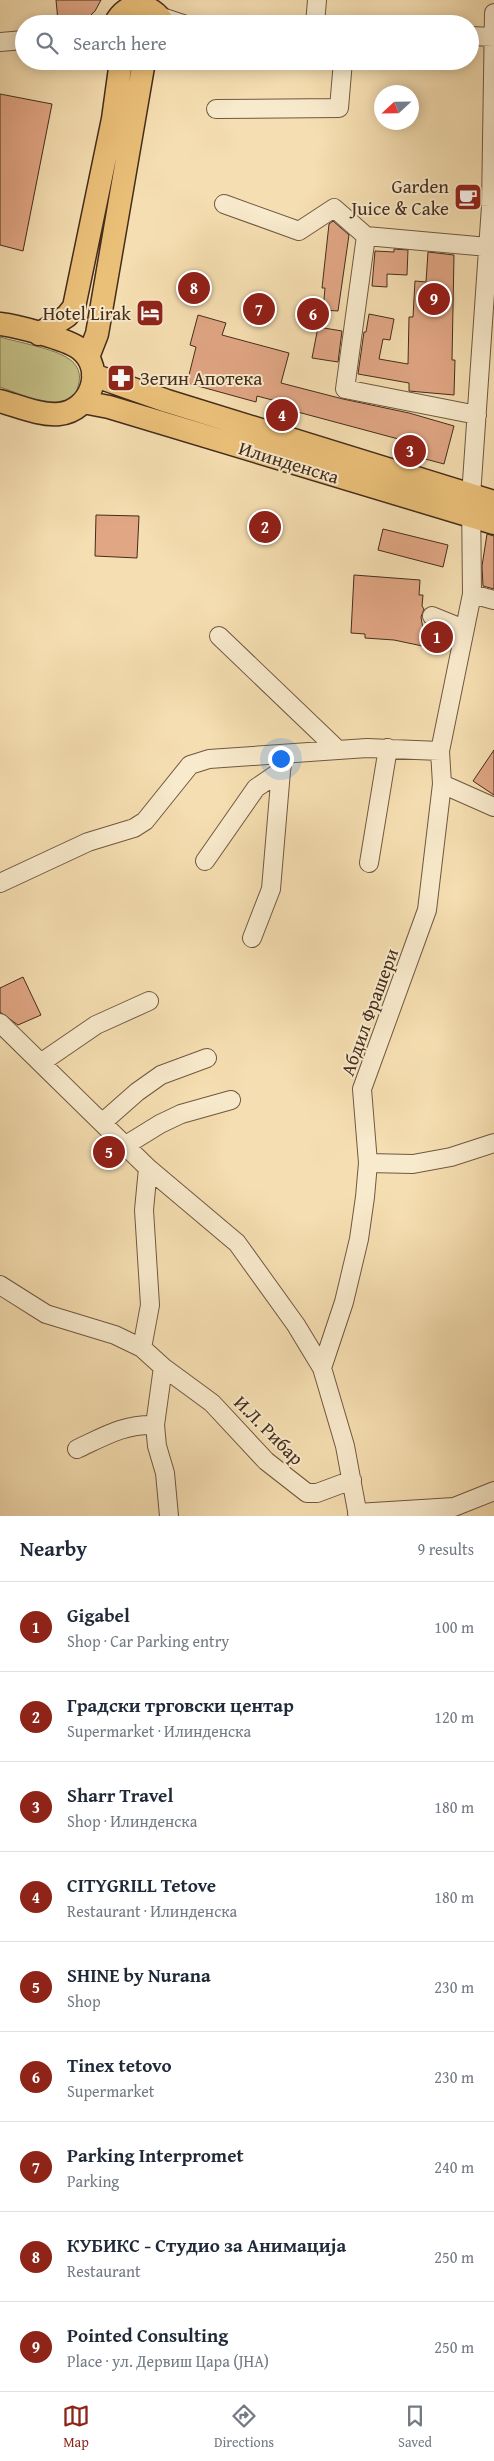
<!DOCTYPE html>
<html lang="en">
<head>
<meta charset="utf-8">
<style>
  body { margin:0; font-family:"Gentium Book Plus",serif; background:#f6f6f7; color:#1f2937 }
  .compass { position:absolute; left:374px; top:85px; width:45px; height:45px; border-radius:50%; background:#fff; box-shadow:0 2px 12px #0003; rotate:248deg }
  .you { position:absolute; left:280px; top:758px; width:18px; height:18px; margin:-12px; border:4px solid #fff; border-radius:50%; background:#1a73e8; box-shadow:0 0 0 8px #1a73e833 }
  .badge { display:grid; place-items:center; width:32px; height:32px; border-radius:50%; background:#8f2418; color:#fff; font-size:16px; font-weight:700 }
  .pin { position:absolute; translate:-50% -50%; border:2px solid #fff; box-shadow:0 1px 5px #0006 }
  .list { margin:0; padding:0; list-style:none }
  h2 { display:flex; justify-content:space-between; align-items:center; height:65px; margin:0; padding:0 20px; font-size:21px }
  h2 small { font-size:16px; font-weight:400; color:#747a83 }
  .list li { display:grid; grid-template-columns:32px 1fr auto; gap:15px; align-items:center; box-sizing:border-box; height:90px; padding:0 20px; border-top:1px solid #e0e1e3 }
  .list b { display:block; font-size:19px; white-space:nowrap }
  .list p { margin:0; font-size:16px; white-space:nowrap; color:#747a83 }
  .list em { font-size:16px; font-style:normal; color:#747a83 }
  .icon { flex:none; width:28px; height:28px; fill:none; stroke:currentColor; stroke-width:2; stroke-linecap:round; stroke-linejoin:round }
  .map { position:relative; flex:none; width:494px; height:1516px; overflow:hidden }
  .search { position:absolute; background:#fff; box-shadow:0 2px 12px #0003; left:15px; right:15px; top:15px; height:55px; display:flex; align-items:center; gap:12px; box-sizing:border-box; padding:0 18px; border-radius:28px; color:#747a83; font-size:19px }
  .sheet { height:875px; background:#fff }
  nav { display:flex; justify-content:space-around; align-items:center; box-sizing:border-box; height:70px; border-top:1px solid #e0e1e3; background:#fff; font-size:14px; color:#747a83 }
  nav a { display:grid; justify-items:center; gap:2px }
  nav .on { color:#8f2418 }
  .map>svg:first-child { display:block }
  .green { fill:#c4bf86; stroke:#847651 }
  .building { fill:#e1a684; stroke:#442c1c }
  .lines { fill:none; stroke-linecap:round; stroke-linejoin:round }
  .minor-casing { stroke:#705841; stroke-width:20 }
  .major-casing { stroke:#442c1c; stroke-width:25 }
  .minor { stroke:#f8eacc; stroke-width:18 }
  .major { stroke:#eabf78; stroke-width:22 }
  .labels { text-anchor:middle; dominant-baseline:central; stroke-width:4; stroke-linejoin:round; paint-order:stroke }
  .poi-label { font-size:19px; fill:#442c1c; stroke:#f8eacc; text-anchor:end }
  .street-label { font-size:19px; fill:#442c1c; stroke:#f8eacc }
</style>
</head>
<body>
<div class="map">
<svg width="494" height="1516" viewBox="0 0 494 1516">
  <rect width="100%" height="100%" fill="#f5deb1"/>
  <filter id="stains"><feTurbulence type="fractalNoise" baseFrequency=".004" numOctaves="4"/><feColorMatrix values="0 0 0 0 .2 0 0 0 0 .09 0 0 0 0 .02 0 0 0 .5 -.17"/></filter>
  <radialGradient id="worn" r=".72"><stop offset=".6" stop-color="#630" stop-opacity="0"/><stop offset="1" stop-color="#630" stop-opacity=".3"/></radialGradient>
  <path class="green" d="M0,337C17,342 56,349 69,359C77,364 81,373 79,382C74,419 21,394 0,387Z"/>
  <path class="building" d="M56,0H101L95,11L88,18L58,21Z
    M0,94L52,104L23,251L0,245Z
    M333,221L349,235L338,311L323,310L325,288H322L329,224Z
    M394,249L408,250L407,275L387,274V287L372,286L375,251L394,252Z
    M428,252L454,255L452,360H455L454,395L409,391V383L358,374L364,332H366L369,314L394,319L390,340L383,339L379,359L408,364L409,317H413L415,281L426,282Z
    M198,315L226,323L222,335L289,353L281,383L343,399L409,413L454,426L444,464L414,456L417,444L279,407L280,402L257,396L256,402L187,383L196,347L190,345Z
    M318,327L342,331L338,362L312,358Z
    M96,515L139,516L137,558L95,556Z
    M383,529L448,545L443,567L378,550Z
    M487,534L494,536V589L483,586L482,566Z
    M354,575L420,580L419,595H423L422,606L424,609L421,617L423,629L447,638L446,651L394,640L365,638V634L351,633Z
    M494,750V795L473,781Z
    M23,977L41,1015L18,1025L0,1012V988Z"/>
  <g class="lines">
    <defs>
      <path id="minor" d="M159,16L183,24
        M315,24L317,0
        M470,36L494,37
        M0,42L24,40
        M216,109L339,108L343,61
        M224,204L299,231L334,208L366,236L345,389L477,415
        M366,236L488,247
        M472,594L494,600
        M432,616L464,629
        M219,636L338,750
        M442,784L494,807
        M205,861L256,788L281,771L282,764
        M369,863L388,748
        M0,883L88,842L134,828L145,821L190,765L209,759L367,748L440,751
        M252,938L271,889L281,771
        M0,1023L148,1168L237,1243L296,1325L322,1368L345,1446L358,1516
        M42,1062L96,1025L149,1001
        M103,1122L137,1092L161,1075L207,1058
        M126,1145L160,1124L181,1114L231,1100
        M368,1163L413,1164L451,1157L494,1143
        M0,1285L46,1314L115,1335L142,1348L163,1367L212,1403L266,1461L307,1493H317L352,1480
        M142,1348L150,1305L144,1210L148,1168
        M163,1367L155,1425L157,1446L165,1473L169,1516
        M322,1368L344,1302L359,1239L365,1197L368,1163L362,1089L427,910L442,784L440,751L472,594L471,496L491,206L494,13
        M77,1449C105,1436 124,1424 155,1425
        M357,1513L454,1507L494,1491"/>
      <path id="major" d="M115,24C126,0 152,2 164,24
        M0,324C17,326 67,339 80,349C106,369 91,411 59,414C41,416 18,406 0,401
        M39,334L67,316L74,307L113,119L121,61
        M88,357L97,334L144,61
        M93,375L167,401L494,502
        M83,402L109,407L494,523"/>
    </defs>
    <use href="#minor" class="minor-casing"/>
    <use href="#major" class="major-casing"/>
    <use href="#minor" class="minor"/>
    <use href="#major" class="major"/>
  </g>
  <defs>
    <symbol id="cafe-square" viewBox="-11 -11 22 22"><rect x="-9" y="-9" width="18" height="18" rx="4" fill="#8f2418" stroke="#f8eacc"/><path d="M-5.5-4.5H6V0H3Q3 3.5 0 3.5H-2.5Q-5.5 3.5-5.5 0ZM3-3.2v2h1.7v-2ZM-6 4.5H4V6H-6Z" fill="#fff"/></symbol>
    <symbol id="hotel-square" viewBox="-11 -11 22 22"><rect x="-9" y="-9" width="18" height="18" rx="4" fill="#8f2418" stroke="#f8eacc"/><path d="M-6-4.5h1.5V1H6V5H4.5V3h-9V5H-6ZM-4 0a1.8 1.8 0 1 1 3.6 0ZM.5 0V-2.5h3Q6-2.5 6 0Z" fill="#fff"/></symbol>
    <symbol id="pharmacy-square" viewBox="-11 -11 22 22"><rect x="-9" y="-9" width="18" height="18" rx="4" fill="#8f2418" stroke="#f8eacc"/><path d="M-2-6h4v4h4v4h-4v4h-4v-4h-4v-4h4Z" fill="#fff"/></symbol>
  </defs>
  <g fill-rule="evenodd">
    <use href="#cafe-square" x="452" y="181" width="32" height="32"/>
    <use href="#hotel-square" x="134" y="297" width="32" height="32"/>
    <use href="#pharmacy-square" x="105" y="362" width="32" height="32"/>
  </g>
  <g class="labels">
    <g class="poi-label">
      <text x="449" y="186">Garden<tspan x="449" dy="22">Juice &amp; Cake</tspan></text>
      <text x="131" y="313">Hotel Lirak</text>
      <text x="140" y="378" text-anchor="start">Зегин Апотека</text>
    </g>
    <g class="street-label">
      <text transform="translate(289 462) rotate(17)">Илинденска</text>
      <text transform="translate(369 1012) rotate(-70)">Абдил Фрашери</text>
      <text transform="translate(269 1430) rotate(45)">И.Л. Рибар</text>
    </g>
  </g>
  <rect width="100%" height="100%" filter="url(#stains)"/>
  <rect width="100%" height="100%" fill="url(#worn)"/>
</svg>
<svg class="compass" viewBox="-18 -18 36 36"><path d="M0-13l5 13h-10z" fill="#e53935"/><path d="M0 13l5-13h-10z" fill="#747a83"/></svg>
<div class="you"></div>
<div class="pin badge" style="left:437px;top:637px">1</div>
<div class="pin badge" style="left:265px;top:527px">2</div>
<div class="pin badge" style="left:410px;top:451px">3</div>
<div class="pin badge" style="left:282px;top:415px">4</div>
<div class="pin badge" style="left:109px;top:1152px">5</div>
<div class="pin badge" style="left:313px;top:314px">6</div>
<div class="pin badge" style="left:259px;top:309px">7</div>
<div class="pin badge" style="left:194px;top:288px">8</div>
<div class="pin badge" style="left:434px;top:299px">9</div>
<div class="search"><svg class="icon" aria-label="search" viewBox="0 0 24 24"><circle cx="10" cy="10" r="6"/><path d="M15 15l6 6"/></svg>Search here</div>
</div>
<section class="sheet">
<h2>Nearby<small>9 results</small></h2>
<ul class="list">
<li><span class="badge">1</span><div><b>Gigabel</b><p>Shop · Car Parking entry</p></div><em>100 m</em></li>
<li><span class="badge">2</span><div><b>Градски трговски центар</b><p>Supermarket · Илинденска</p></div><em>120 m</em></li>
<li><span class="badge">3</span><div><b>Sharr Travel</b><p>Shop · Илинденска</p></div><em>180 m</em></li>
<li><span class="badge">4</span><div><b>CITYGRILL Tetove</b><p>Restaurant · Илинденска</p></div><em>180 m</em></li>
<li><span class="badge">5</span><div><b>SHINE by Nurana</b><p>Shop</p></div><em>230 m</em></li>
<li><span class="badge">6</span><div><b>Tinex tetovo</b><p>Supermarket</p></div><em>230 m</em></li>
<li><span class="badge">7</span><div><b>Parking Interpromet</b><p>Parking</p></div><em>240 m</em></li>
<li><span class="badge">8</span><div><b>КУБИКС - Студио за Анимација</b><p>Restaurant</p></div><em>250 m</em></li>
<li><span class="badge">9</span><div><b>Pointed Consulting</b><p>Place · ул. Дервиш Цара (ЈНА)</p></div><em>250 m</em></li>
</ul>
</section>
<nav>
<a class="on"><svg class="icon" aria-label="map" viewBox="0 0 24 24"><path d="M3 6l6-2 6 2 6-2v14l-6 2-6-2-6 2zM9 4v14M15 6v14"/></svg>Map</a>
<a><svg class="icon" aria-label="directions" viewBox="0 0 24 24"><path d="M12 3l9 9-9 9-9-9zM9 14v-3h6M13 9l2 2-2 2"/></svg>Directions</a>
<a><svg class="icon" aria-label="saved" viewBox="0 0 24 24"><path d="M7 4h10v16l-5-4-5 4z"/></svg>Saved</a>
</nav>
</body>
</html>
